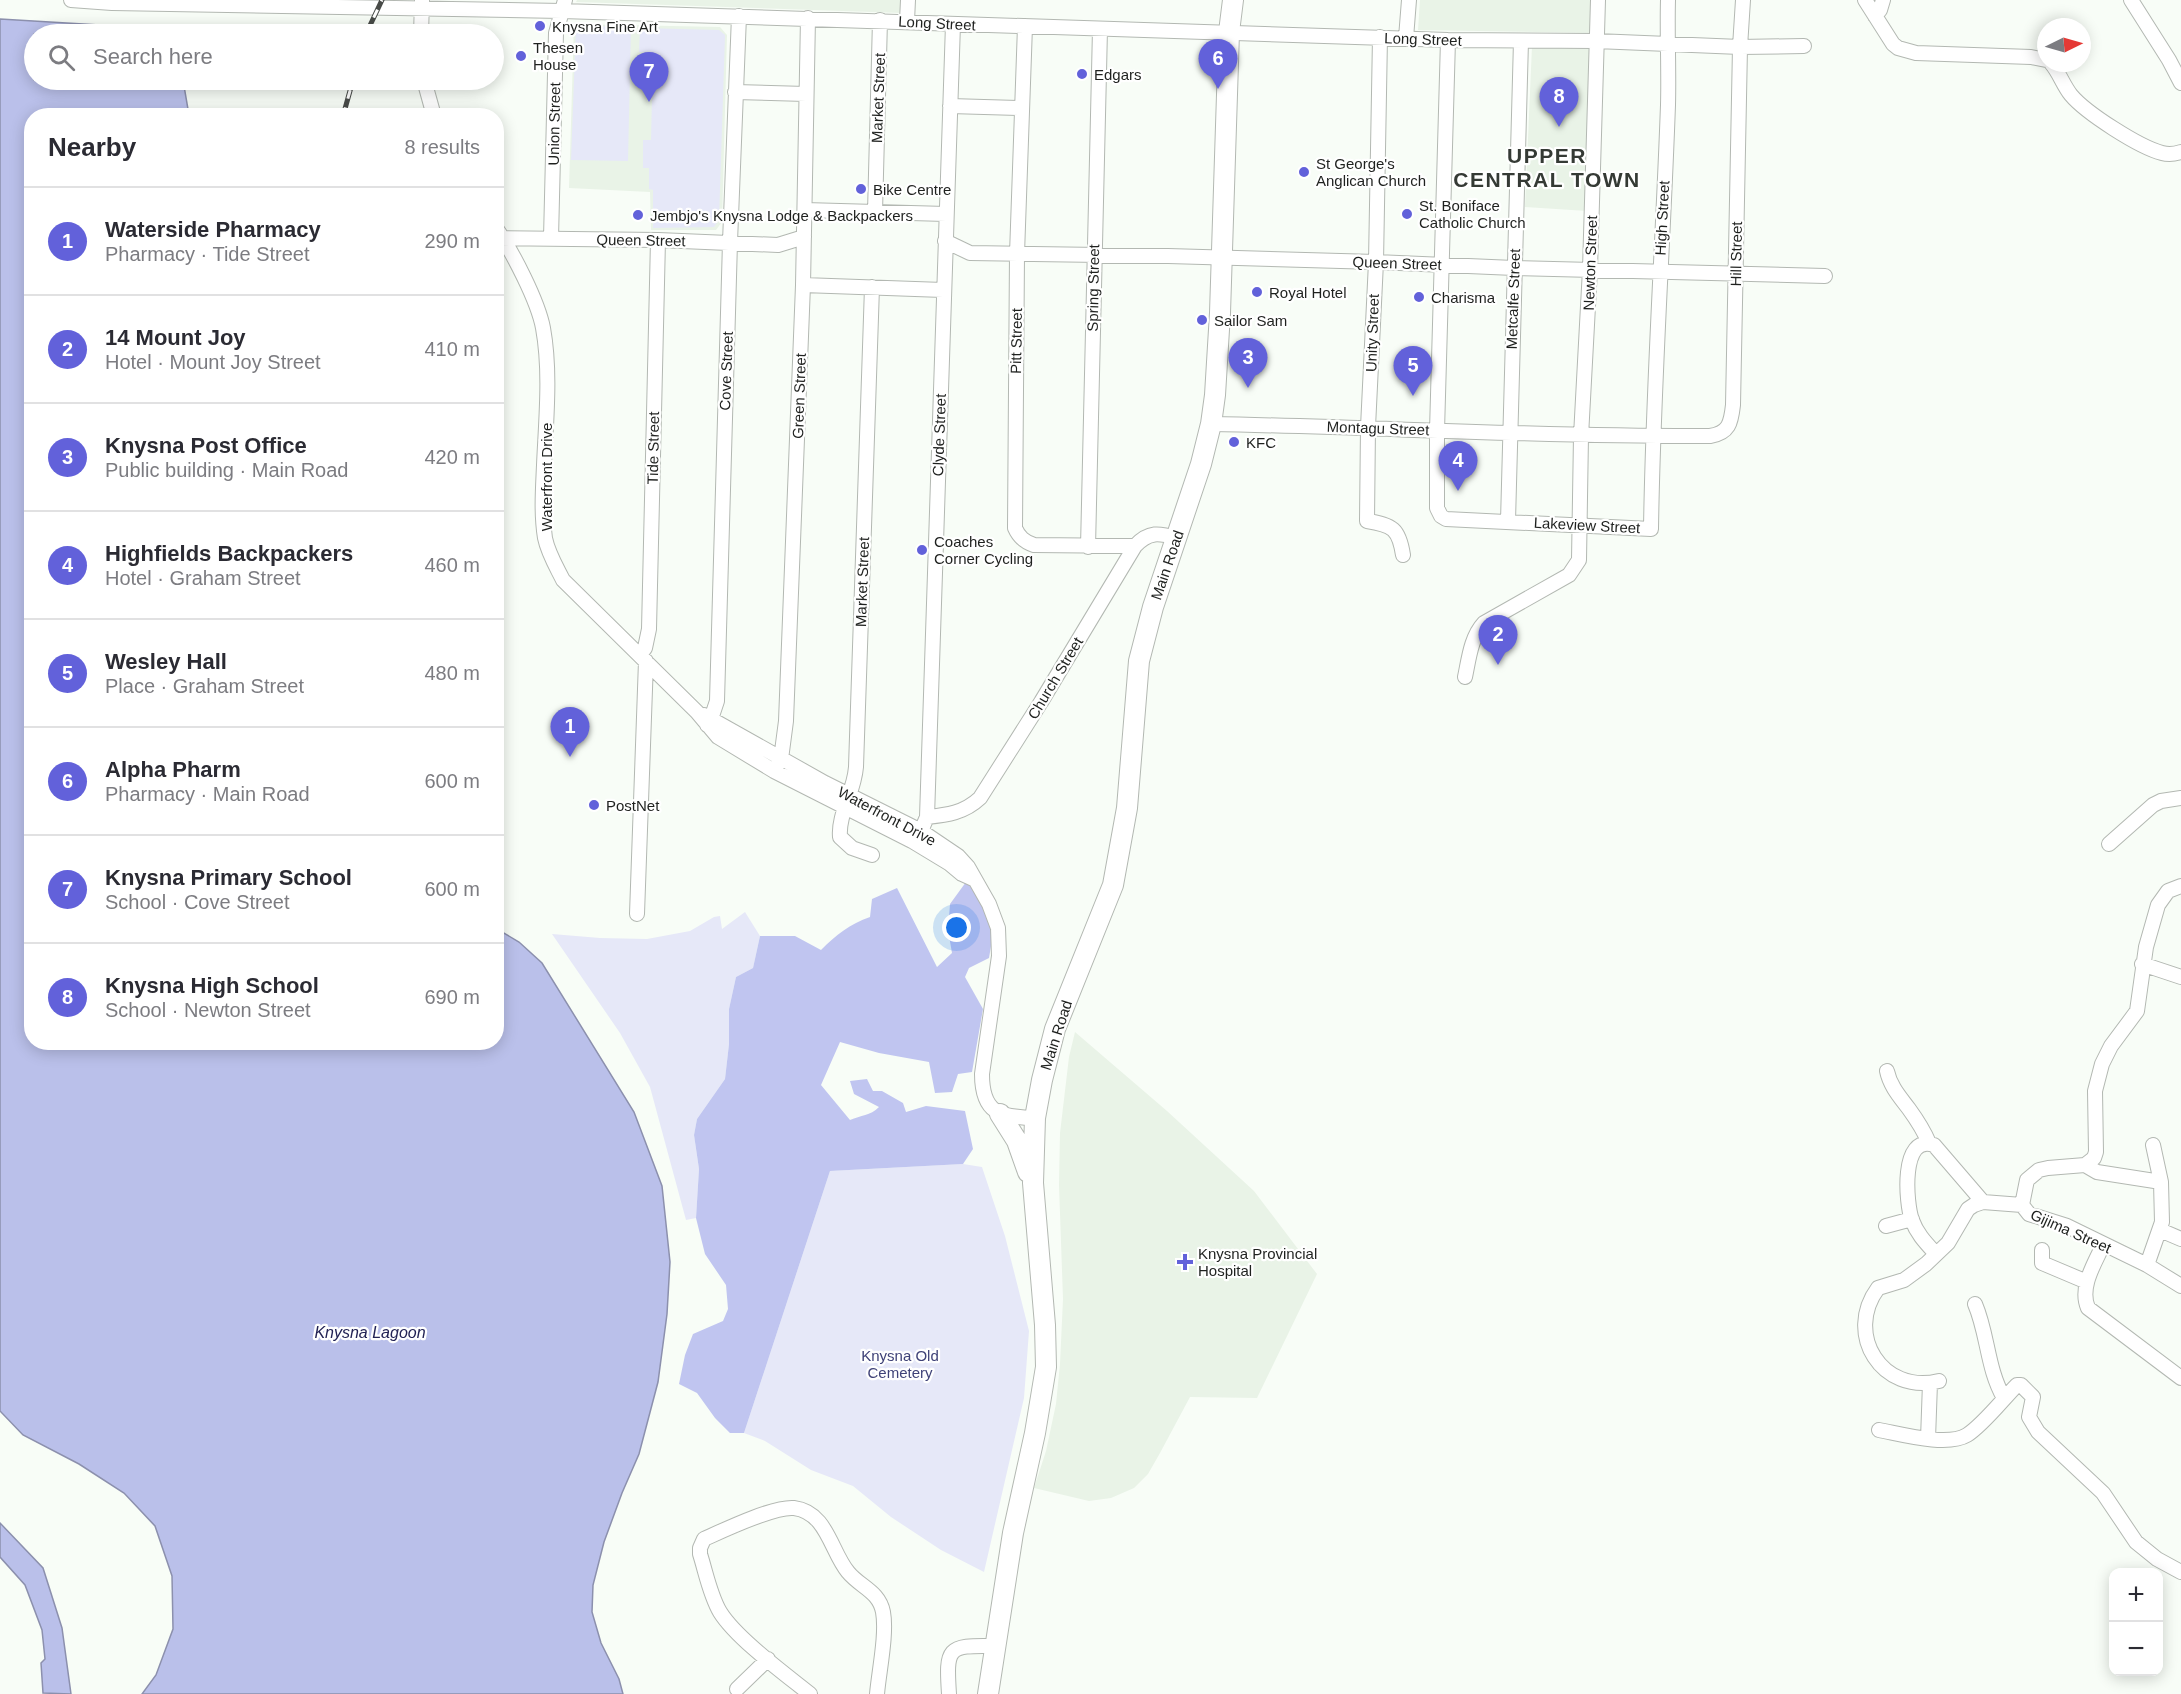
<!DOCTYPE html>
<html lang="en">
<head>
<meta charset="utf-8">
<style>
  body { margin:0; font-family:Arial,sans-serif; background:#f2f2f3; color:#2b2b33 }
  .controls { position:absolute; right:18px; bottom:18px; display:grid; overflow:hidden; border-radius:12px; box-shadow:0 3px 15px #0003 }
  .controls button { width:54px; height:54px; display:grid; place-items:center; padding:0; border:0; border-bottom:2px solid #e1e1e2; background:#fff; color:#2b2b33; font:30px sans-serif }
  .compass { position:absolute; left:2037px; top:18px; width:54px; height:54px; border-radius:50%; background:#fff; box-shadow:0 3px 15px #0003; rotate:85deg }
  .you { position:absolute; left:957px; top:928px; width:21px; height:21px; margin:-15px; border:4px solid #fff; border-radius:50%; background:#1a73e8; box-shadow:0 0 0 9px #1a73e833 }
  .badge { display:grid; place-items:center; width:39px; height:39px; border-radius:50%; background:#6261da; color:#fff; font-size:20px; font-weight:700 }
  .pin { position:absolute; translate:-50% -50px; filter:drop-shadow(0 2px 3px #0008) }
  .pin::after { content:''; position:absolute; top:32px; width:21px; height:18px; background:inherit; clip-path:polygon(0 0,100% 0,50% 100%) }
  .list { margin:0; padding:0; list-style:none }
  h2 { display:flex; justify-content:space-between; align-items:center; height:78px; margin:0; padding:0 24px; font-size:26px }
  h2 small { font-size:20px; font-weight:400; color:#7c7c81 }
  .list li { display:grid; grid-template-columns:39px 1fr auto; gap:18px; align-items:center; box-sizing:border-box; height:108px; padding:0 24px; border-top:2px solid #e1e1e2 }
  .list b { display:block; font-size:22px; white-space:nowrap }
  .list p { margin:0; font-size:20px; white-space:nowrap; color:#7c7c81 }
  .list em { font-size:20px; font-style:normal; color:#7c7c81 }
  .icon { flex:none; width:33px; height:33px; fill:none; stroke:currentColor; stroke-width:2; stroke-linecap:round; stroke-linejoin:round }
  .map { position:relative; flex:none; width:2181px; height:1694px; overflow:hidden }
  .search { position:absolute; background:#fff; box-shadow:0 3px 15px #0003; left:24px; top:24px; width:480px; height:66px; display:flex; align-items:center; gap:15px; box-sizing:border-box; padding:0 21px; border-radius:33px; color:#7c7c81; font-size:22px }
  .panel { position:absolute; background:#fff; box-shadow:0 3px 15px #0003; left:24px; top:108px; width:480px; height:942px; border-radius:24px }
  .map>svg:first-child { display:block }
  .built { fill:#e9f3e7 }
  .green { fill:#e6e8f8 }
  .forest { fill:#c0c5f0 }
  .water { fill:#bac0ea; stroke:#8c90ad; stroke-width:1.5 }
  .lines { fill:none; stroke-linecap:round; stroke-linejoin:round }
  .minor-casing { stroke:#b3b8b2; stroke-width:16 }
  .highway-casing { stroke:#b3b8b2; stroke-width:22 }
  .minor { stroke:#fff; stroke-width:14 }
  .highway { stroke:#fff; stroke-width:20 }
  .rail-casing { stroke:#484b48; stroke-width:5 }
  .rail { stroke:#fff; stroke-width:3; stroke-dasharray:9; stroke-linecap:butt }
  .poi-dot { fill:#6261da; stroke:#fff; stroke-width:2 }
  .labels { text-anchor:middle; dominant-baseline:central; stroke-width:4.5; stroke-linejoin:round; paint-order:stroke }
  .street-label { font-size:15px; fill:#1f211f; stroke:#fff }
  .poi-label { font-size:15px; fill:#1f211f; stroke:#fff; text-anchor:start }
  .park-label { font-size:15px; fill:#3f4278; stroke:#fff }
  .water-label { font-size:16px; font-style:italic; fill:#232355; stroke:#fff }
  .district-label { font-size:21px; font-weight:bold; letter-spacing:1.5px; fill:#353a35; stroke:#fff }
</style>
</head>
<body>
<div class="map">
<svg width="2181" height="1694" viewBox="0 0 2181 1694">
  <rect width="100%" height="100%" fill="#f8fdf7"/>
  <path class="built" d="M577,0H902L901,13L576,2Z
    M1420,0H1595L1594,33L1418,30Z
    M574,24L720,27L727,35L722,222L716,230H651L650,192L569,188Z
    M1532,46H1593L1587,211L1525,207Z
    M1075,1032L1167,1111L1254,1191L1317,1274L1257,1398L1190,1397L1160,1453L1148,1474L1134,1488L1111,1498L1089,1501L1034,1488L1046,1451L1056,1404L1060,1364L1063,1299L1059,1185L1060,1133L1069,1057Z"/>
  <path class="green" d="M576,26L631,27L628,161L571,160Z
    M640,28L719,30L725,35L719,220L714,227L653,228V190L649,189V168H643V140H651L653,53L639,52Z
    M745,912L760,936L753,968L736,977L729,1009V1044L725,1079L697,1119L694,1135L699,1169L696,1218L686,1220L650,1087L620,1033L552,934L600,938L647,939L690,931L714,917L720,916L722,929Z
    M963,1164L982,1167L1005,1236L1029,1331L1024,1398L984,1572L941,1550L891,1517L853,1486L811,1470L765,1441L744,1433L830,1171Z"/>
  <path class="forest" d="M966,882L979,894L994,928L989,958L969,968L965,977L983,1009L972,1072L958,1074L952,1092L935,1093L929,1062L879,1053L840,1042L821,1085L850,1120C861,1115 870,1116 879,1107L854,1094L850,1081L867,1079L873,1091H882L903,1103L906,1112L926,1106L965,1111L973,1149L963,1164L830,1171L744,1433H730L715,1418L697,1393L679,1384L685,1355L693,1334L723,1321L728,1309L726,1285L705,1254L696,1218L699,1169L694,1135L697,1119L725,1079L729,1044V1009L736,977L753,968L760,936H795L821,950C836,935 850,924 870,917L872,899L897,888L937,967L952,953L948,930L950,904Z"/>
  <path class="water" d="M0,19L133,27L151,34H34V80H183L189,115L32,116V1042H496L497,929L519,942L542,963L634,1112L662,1186L670,1262L667,1314L658,1382L639,1454L622,1493L604,1542L593,1585L592,1612L601,1643L619,1679L623,1694H142L156,1675L173,1629L172,1576L155,1526L124,1493L79,1464L23,1435L0,1411Z
    M0,1523L43,1568L62,1628L71,1694L43,1693L41,1663L45,1659L42,1630L25,1585L0,1557Z"/>
  <g class="lines">
    <defs>
      <path id="minor" d="M71,0L112,3L562,11L1448,40L1596,41L1740,47L1804,46
        M1865,0L1893,44L1898,48L1916,53L2031,57L2046,60
        M2131,0L2169,60L2181,83
        M1875,16L1880,10L1883,0
        M907,21L908,0
        M1025,26L1017,254L1015,528C1019,537 1024,542 1034,545L1135,546
        M421,34L422,1
        M1380,37L1376,262L1368,427L1367,521C1393,525 1399,529 1403,555
        M1406,38L1409,0
        M1448,40L1437,431V508L1441,516L1446,519L1651,529C1653,387 1663,246 1668,105C1669,70 1667,35 1668,0
        M2051,63C2059,72 2063,85 2071,95C2086,113 2139,147 2162,153C2169,155 2175,154 2181,152
        M424,80L434,116
        M735,92L806,94
        M950,106L1022,108
        M805,210L946,214
        M875,212L880,20
        M496,228C512,251 538,301 543,328C551,372 546,420 544,465C543,489 541,513 545,538C548,553 556,566 563,580L697,712L718,737L774,771L912,841L950,864L962,874L973,879
        M496,238L658,240L778,245L804,237
        M551,238L556,33L565,0
        M945,241L970,253L1168,256L1376,262L1514,268L1825,276
        M803,285L943,290
        M872,287L856,767C854,793 838,814 840,837L852,848L872,855
        M1211,424C1378,427 1544,437 1710,436C1729,433 1731,423 1733,405L1740,47L1743,0
        M1508,521L1521,41
        M1088,547L1100,29
        M640,655L645,648L649,629L658,240
        M1465,677C1469,658 1471,637 1484,623L1569,575L1579,560L1581,436L1590,269L1598,0
        M704,715L825,783L921,831L958,856L968,867L989,904L998,928L999,956L982,1074C982,1114 1000,1117 1035,1118
        M707,725L711,719L717,701L730,242L739,16
        M774,771L781,759L786,721L803,285L808,18
        M927,817C947,815 964,813 980,798L1041,702L1135,546C1149,531 1159,533 1177,538
        M912,841L921,831L927,817L953,24
        M2109,844L2153,805L2161,801L2181,798
        M637,914L646,661
        M2142,964L2181,977
        M1887,1071C1890,1086 1900,1097 1909,1109C1917,1120 1924,1131 1929,1143
        M2085,1165L2094,1158L2096,1152L2095,1091L2102,1064L2111,1046L2137,1011L2146,947L2158,905L2168,891L2181,886
        M2022,1205L2029,1214L2067,1226L2147,1265L2181,1286
        M2022,1205L2027,1180L2039,1170L2048,1168L2085,1165L2097,1172L2161,1182
        M1886,1226L1912,1219
        M2160,1230L2181,1239
        M2103,1245C2095,1263 2079,1287 2088,1308L2181,1378
        M2042,1250V1263L2087,1282
        M1936,1254C1926,1243 1917,1234 1912,1220C1906,1204 1900,1133 1934,1145L1983,1202
        M2147,1265L2162,1222L2161,1182L2153,1145
        M1975,1304C1988,1334 1987,1369 2004,1398
        M1939,1381C1882,1395 1844,1334 1878,1288L1904,1280L1926,1264L1948,1243L1968,1209L1974,1205L1983,1202L2022,1205
        M1879,1430C1901,1434 1947,1447 1967,1435C1983,1425 2003,1399 2017,1385H2021L2033,1397L2029,1417L2038,1432L2103,1493L2136,1542L2157,1559L2181,1572
        M1928,1439L1930,1383
        M737,1689L768,1659
        M810,1694C785,1674 736,1638 720,1612C710,1595 706,1573 700,1554V1548L704,1539C724,1530 774,1506 794,1508C827,1512 831,1552 848,1572C860,1587 879,1591 883,1612C887,1634 879,1671 877,1694
        M949,1694C946,1648 947,1645 993,1646"/>
      <path id="highway" d="M1000,1114L1017,1141L1028,1172
        M988,1694L1013,1533L1035,1433L1046,1367L1045,1325L1033,1183L1035,1118L1042,1080L1055,1029L1113,885L1127,808L1139,661L1153,607L1201,464L1211,424L1215,395L1220,313L1229,32L1233,0"/>
    </defs>
    <use href="#minor" class="minor-casing"/>
    <use href="#highway" class="highway-casing"/>
    <use href="#minor" class="minor"/>
    <use href="#highway" class="highway"/>
    <defs>
      <path id="rail" d="M366,34L382,0
        M343,116L353,80"/>
    </defs>
    <use href="#rail" class="rail-casing"/>
    <use href="#rail" class="rail"/>
  </g>
  <g class="poi-dot">
    <circle cx="540" cy="26" r="6"/>
    <circle cx="521" cy="56" r="6"/>
    <circle cx="1082" cy="74" r="6"/>
    <circle cx="1304" cy="172" r="6"/>
    <circle cx="861" cy="189" r="6"/>
    <circle cx="1407" cy="214" r="6"/>
    <circle cx="638" cy="215" r="6"/>
    <circle cx="1257" cy="292" r="6"/>
    <circle cx="1419" cy="297" r="6"/>
    <circle cx="1202" cy="320" r="6"/>
    <circle cx="1234" cy="442" r="6"/>
    <circle cx="922" cy="550" r="6"/>
    <circle cx="594" cy="805" r="6"/>
    <path d="M1182 1253h6v6h6v6h-6v6h-6v-6h-6v-6h6z"/>
  </g>
  <g class="labels">
    <g class="street-label">
      <text transform="translate(937 23) rotate(3)">Long Street</text>
      <text transform="translate(1423 39) rotate(2)">Long Street</text>
      <text transform="translate(878 98) rotate(-88)">Market Street</text>
      <text transform="translate(554 124) rotate(-89)">Union Street</text>
      <text transform="translate(1662 218) rotate(-87)">High Street</text>
      <text transform="translate(641 240) rotate(1)">Queen Street</text>
      <text transform="translate(1736 254) rotate(-89)">Hill Street</text>
      <text transform="translate(1397 263) rotate(2)">Queen Street</text>
      <text transform="translate(1590 263) rotate(-88)">Newton Street</text>
      <text transform="translate(1093 288) rotate(-89)">Spring Street</text>
      <text transform="translate(1513 299) rotate(-88)">Metcalfe Street</text>
      <text transform="translate(1372 333) rotate(-88)">Unity Street</text>
      <text transform="translate(1016 341) rotate(-89)">Pitt Street</text>
      <text transform="translate(726 371) rotate(-88)">Cove Street</text>
      <text transform="translate(799 396) rotate(-88)">Green Street</text>
      <text transform="translate(1378 428) rotate(2)">Montagu Street</text>
      <text transform="translate(939 435) rotate(-88)">Clyde Street</text>
      <text transform="translate(653 448) rotate(-89)">Tide Street</text>
      <text transform="translate(546 477) rotate(-90)">Waterfront Drive</text>
      <text transform="translate(1587 525) rotate(3)">Lakeview Street</text>
      <text transform="translate(1167 565) rotate(-71)">Main Road</text>
      <text transform="translate(862 582) rotate(-88)">Market Street</text>
      <text transform="translate(1055 678) rotate(-59)">Church Street</text>
      <text transform="translate(887 816) rotate(28)">Waterfront Drive</text>
      <text transform="translate(1056 1035) rotate(-72)">Main Road</text>
      <text transform="translate(2071 1231) rotate(24)">Gijima Street</text>
    </g>
    <g class="poi-label">
      <text x="552" y="26">Knysna Fine Art</text>
      <text x="533" y="47">Thesen<tspan x="533" dy="17">House</tspan></text>
      <text x="1094" y="74">Edgars</text>
      <text x="1316" y="163">St George's<tspan x="1316" dy="17">Anglican Church</tspan></text>
      <text x="873" y="189">Bike Centre</text>
      <text x="1419" y="205">St. Boniface<tspan x="1419" dy="17">Catholic Church</tspan></text>
      <text x="650" y="215">Jembjo's Knysna Lodge &amp; Backpackers</text>
      <text x="1269" y="292">Royal Hotel</text>
      <text x="1431" y="297">Charisma</text>
      <text x="1214" y="320">Sailor Sam</text>
      <text x="1246" y="442">KFC</text>
      <text x="934" y="541">Coaches<tspan x="934" dy="17">Corner Cycling</tspan></text>
      <text x="606" y="805">PostNet</text>
      <text x="1198" y="1253">Knysna Provincial<tspan x="1198" dy="17">Hospital</tspan></text>
    </g>
    <g class="park-label">
      <text x="900" y="1355">Knysna Old<tspan x="900" dy="17">Cemetery</tspan></text>
    </g>
    <g class="water-label">
      <text x="370" y="1332">Knysna Lagoon</text>
    </g>
    <g class="district-label">
      <text x="1547" y="155">UPPER<tspan x="1547" dy="24">CENTRAL TOWN</tspan></text>
    </g>
  </g>
</svg>
<div class="controls">
<button>+</button>
<button>−</button>
</div>
<svg class="compass" viewBox="-18 -18 36 36"><path d="M0-13l5 13h-10z" fill="#e53935"/><path d="M0 13l5-13h-10z" fill="#7c7c81"/></svg>
<div class="you"></div>
<div class="pin badge" style="left:570px;top:757px">1</div>
<div class="pin badge" style="left:1498px;top:665px">2</div>
<div class="pin badge" style="left:1248px;top:388px">3</div>
<div class="pin badge" style="left:1458px;top:491px">4</div>
<div class="pin badge" style="left:1413px;top:396px">5</div>
<div class="pin badge" style="left:1218px;top:89px">6</div>
<div class="pin badge" style="left:649px;top:102px">7</div>
<div class="pin badge" style="left:1559px;top:127px">8</div>
<div class="search"><svg class="icon" aria-label="search" viewBox="0 0 24 24"><circle cx="10" cy="10" r="6"/><path d="M15 15l6 6"/></svg>Search here</div>
<section class="panel">
<h2>Nearby<small>8 results</small></h2>
<ul class="list">
<li><span class="badge">1</span><div><b>Waterside Pharmacy</b><p>Pharmacy · Tide Street</p></div><em>290 m</em></li>
<li><span class="badge">2</span><div><b>14 Mount Joy</b><p>Hotel · Mount Joy Street</p></div><em>410 m</em></li>
<li><span class="badge">3</span><div><b>Knysna Post Office</b><p>Public building · Main Road</p></div><em>420 m</em></li>
<li><span class="badge">4</span><div><b>Highfields Backpackers</b><p>Hotel · Graham Street</p></div><em>460 m</em></li>
<li><span class="badge">5</span><div><b>Wesley Hall</b><p>Place · Graham Street</p></div><em>480 m</em></li>
<li><span class="badge">6</span><div><b>Alpha Pharm</b><p>Pharmacy · Main Road</p></div><em>600 m</em></li>
<li><span class="badge">7</span><div><b>Knysna Primary School</b><p>School · Cove Street</p></div><em>600 m</em></li>
<li><span class="badge">8</span><div><b>Knysna High School</b><p>School · Newton Street</p></div><em>690 m</em></li>
</ul>
</section>
</div>
</body>
</html>
